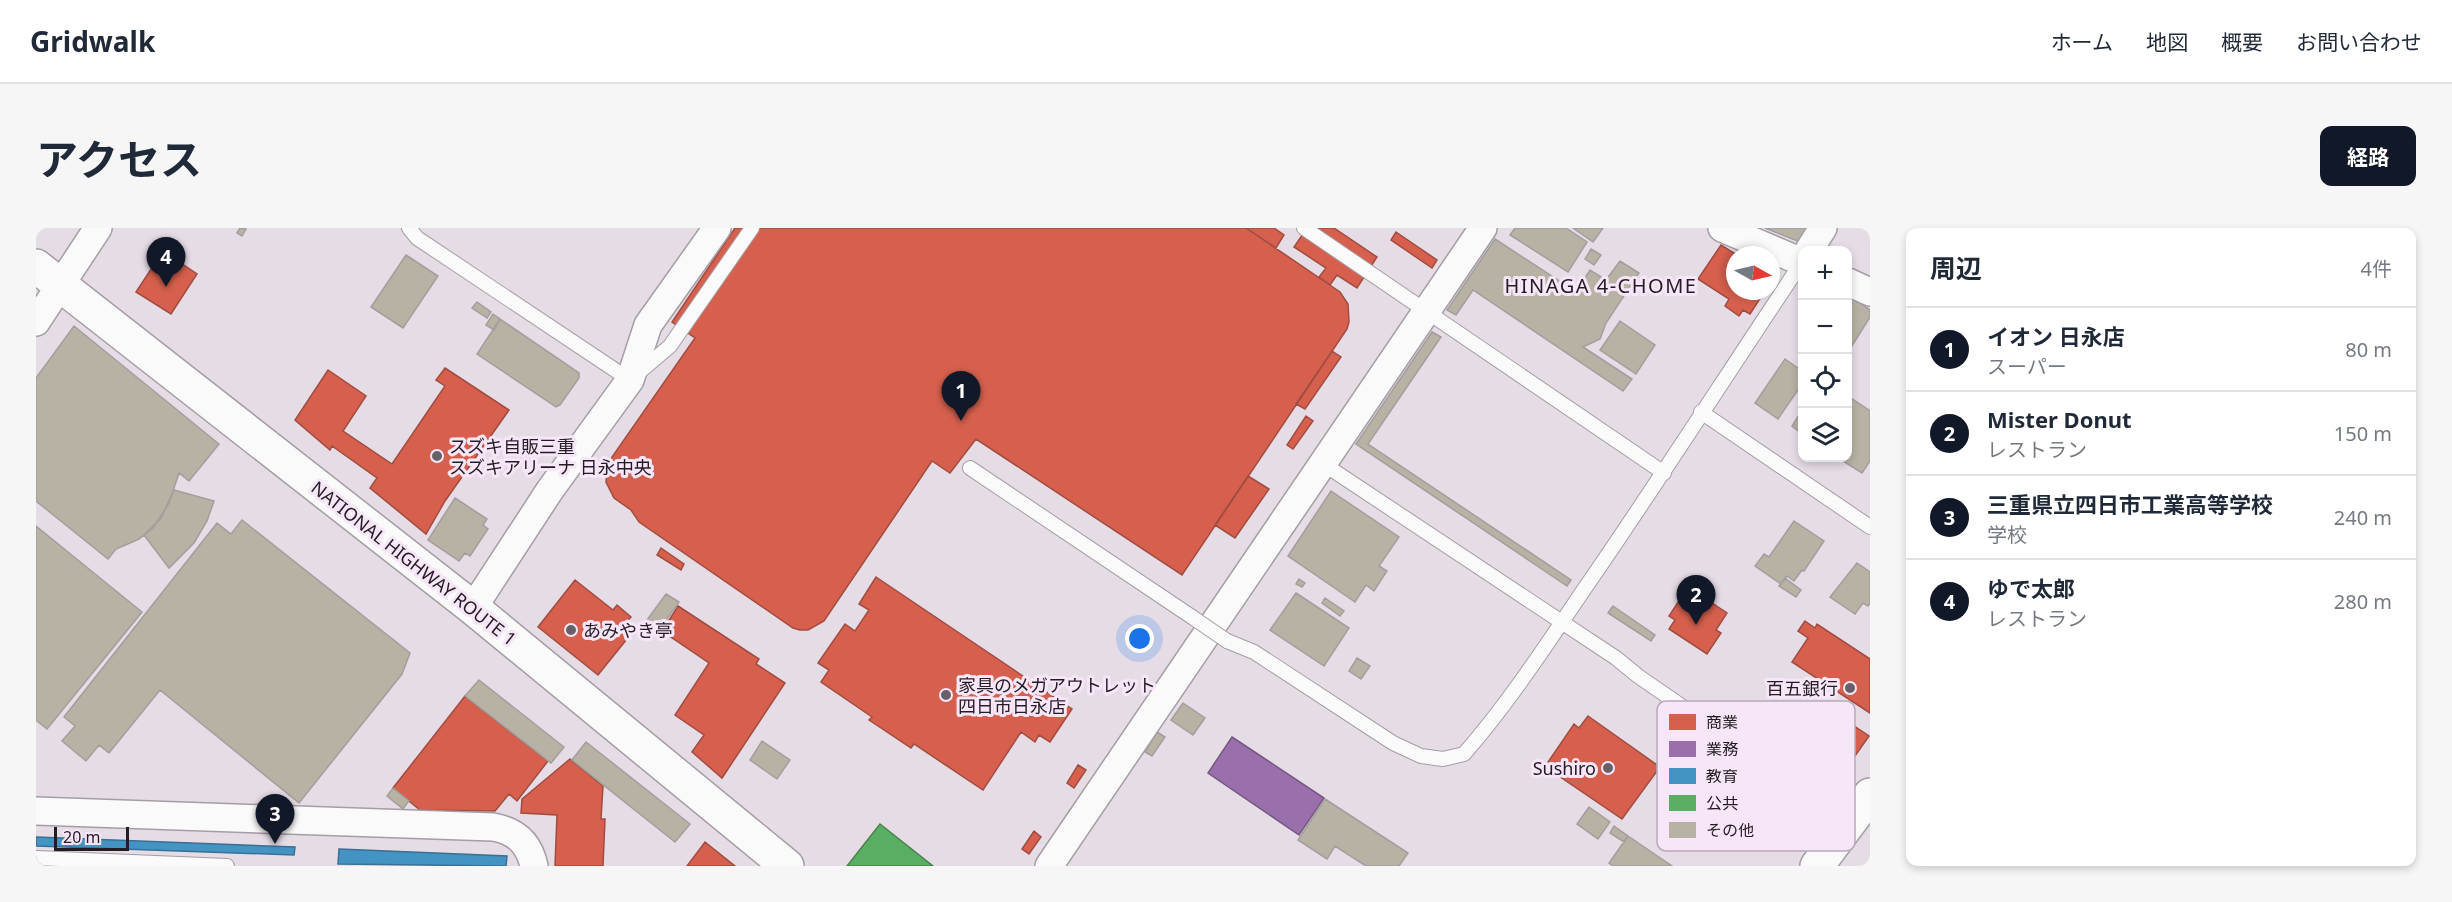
<!DOCTYPE html>
<html lang="ja">
<head>
<meta charset="utf-8">
<style>
  body { margin:0; font-family:"Noto Sans","Noto Sans JP",sans-serif; background:#f6f6f7; color:#1f2937 }
  .controls { position:absolute; right:18px; top:18px; display:grid; overflow:hidden; border-radius:12px; box-shadow:0 3px 9px #0003 }
  .controls button { width:54px; height:54px; display:grid; place-items:center; padding:0; border:0; border-bottom:2px solid #e0e1e3; background:#fff; color:#1f2937; font:30px sans-serif }
  .compass { position:absolute; left:1690px; top:18px; width:54px; height:54px; border-radius:50%; background:#fff; box-shadow:0 3px 9px #0003; rotate:98deg }
  .scale { position:absolute; left:18px; bottom:15px; width:75px; box-sizing:border-box; padding-left:6px; border:3px solid #231d23; border-top:0; font-size:16px; line-height:21px; white-space:nowrap; color:#231d23; -webkit-text-stroke:4px #f6e6f7; paint-order:stroke }
  .you { position:absolute; left:1104px; top:411px; width:21px; height:21px; margin:-15px; border:4px solid #fff; border-radius:50%; background:#1a73e8; box-shadow:0 0 0 9px #1a73e833 }
  .badge { display:grid; place-items:center; width:39px; height:39px; border-radius:50%; background:#111827; color:#fff; font-size:20px; font-weight:700 }
  .pin { position:absolute; translate:-50% -50px; filter:drop-shadow(0 2px 3px #0008) }
  .pin::after { content:''; position:absolute; top:32px; width:21px; height:18px; background:inherit; clip-path:polygon(0 0,100% 0,50% 100%) }
  .list { margin:0; padding:0; list-style:none }
  h2 { display:flex; justify-content:space-between; align-items:center; height:78px; margin:0; padding:0 24px; font-size:26px }
  h2 small { font-size:20px; font-weight:400; color:#747a83 }
  .list li { display:grid; grid-template-columns:39px 1fr auto; gap:18px; align-items:center; box-sizing:border-box; height:84px; padding:0 24px; border-top:2px solid #e0e1e3 }
  .list b { display:block; font-size:22px; white-space:nowrap }
  .list p { margin:0; font-size:20px; white-space:nowrap; color:#747a83 }
  .list em { font-size:20px; font-style:normal; color:#747a83 }
  .icon { flex:none; width:33px; height:33px; fill:none; stroke:currentColor; stroke-width:2; stroke-linecap:round; stroke-linejoin:round }
  .map { position:relative; flex:none; width:1834px; height:638px; overflow:hidden; border-radius:12px }
  header { display:flex; align-items:center; gap:36px; box-sizing:border-box; height:84px; padding:0 30px; background:#fff; border-bottom:2px solid #e0e1e3 }
  header strong { font-size:28px }
  nav { display:flex; gap:33px; margin-inline-start:auto; font-size:21px }
  .intro { display:flex; align-items:center; justify-content:space-between; box-sizing:border-box; height:144px; padding:0 36px }
  h1 { margin:0; font-size:42px }
  .button { padding:15px 27px; border-radius:12px; background:#111827; color:#fff; font-size:21px; font-weight:700 }
  main { display:flex; gap:36px; padding:0 36px }
  aside { flex:1; background:#fff; border-radius:12px; box-shadow:0 3px 9px #0003 }
  .map>svg:first-child { display:block }
  .shops { fill:#d6604d; stroke:#a04c40; stroke-width:1.5 }
  .offices { fill:#9970ab; stroke:#765782; stroke-width:1.5 }
  .schools { fill:#4393c3; stroke:#397093; stroke-width:1.5 }
  .public { fill:#5aae61; stroke:#4a824e; stroke-width:1.5 }
  .building { fill:#b7b2a3; stroke:#a29e9e; stroke-width:1.5 }
  .lines { fill:none; stroke-linecap:round; stroke-linejoin:round }
  .lane-casing { stroke:#a49da4; stroke-width:16 }
  .street-casing { stroke:#a49da4; stroke-width:30 }
  .secondary-casing { stroke:#a49da4; stroke-width:36 }
  .highway-casing { stroke:#a49da4; stroke-width:36 }
  .lane { stroke:#fbfafb; stroke-width:14 }
  .street { stroke:#fbfafb; stroke-width:27 }
  .secondary { stroke:#fbfafb; stroke-width:33 }
  .highway { stroke:#fbfafb; stroke-width:33 }
  .lane-bridge-casing { stroke:#a49da4; stroke-width:16; stroke-linecap:butt }
  .lane-bridge { stroke:#fbfafb; stroke-width:14 }
  .poi-dot { fill:#676067; stroke:#f6e6f7; stroke-width:2 }
  .labels { text-anchor:middle; dominant-baseline:central; stroke-width:6; stroke-linejoin:round; paint-order:stroke }
  .poi-label { font-size:18px; fill:#231d23; stroke:#f6e6f7; text-anchor:start }
  .street-label { font-size:18px; fill:#231d23; stroke:#f6e6f7 }
  .neighbourhood-label { font-size:20px; letter-spacing:1.5px; fill:#231d23; stroke:#f6e6f7 }
  .key { fill:#f6e6f7; stroke:#b7aab7; stroke-width:1.5 }
  .key-label { font-size:16px; fill:#231d23 }
</style>
</head>
<body>
<header>
<strong>Gridwalk</strong>
<nav><a>ホーム</a><a>地図</a><a>概要</a><a>お問い合わせ</a></nav>
</header>
<div class="intro"><h1>アクセス</h1><a class="button">経路</a></div>
<main>
<div class="map">
<svg width="1834" height="638" viewBox="0 0 1834 638">
  <rect width="100%" height="100%" fill="#e6dce6"/>
  <path class="shops" d="M699,0H1210L1304,64L1312,76L1313,94L1311,101L1146,347L940,211L914,245L896,233L788,393L772,402H764L757,400L603,294L595,282L578,270L570,254L571,243L576,229L659,110L636,94Z
    M1210,0H1238L1248,7L1240,20Z
    M1271,0H1298L1341,29L1321,60L1301,47L1294,57L1283,49L1290,40L1258,19Z
    M1360,4L1401,32L1396,40L1355,12Z
    M1685,17L1701,27H1699V63H1729L1714,86L1707,82L1703,88L1689,78L1693,71L1662,51Z
    M127,23L161,46L135,86L100,64Z
    M1296,123L1305,129L1269,181L1260,176Z
    M409,140L473,182L409,273L390,306L334,260L341,250L296,218L294,222L259,192L292,142L330,168L307,203L356,236L409,158L400,152Z
    M1270,188L1277,193L1257,221L1251,217Z
    M1212,248L1233,261L1199,310L1179,297Z
    M625,320L648,336L645,342L621,327Z
    M840,349L1036,481L1014,514L1003,507L999,514L985,504L947,562L878,516L875,520L833,492L836,489L785,454L793,442L782,435L809,396L819,403L833,382L823,376Z
    M539,352L577,382L581,377L595,389L590,394L599,401L562,447L502,399Z
    M1652,359L1691,385L1680,402L1685,405L1671,426L1633,401L1639,392L1633,388Z
    M642,378L723,431L720,436L749,455L686,550L656,524L668,507L639,487L673,435L626,403Z
    M1769,393L1779,400L1781,396L1834,431V485L1756,434L1772,410L1762,403Z
    M429,468L512,533L481,573L473,566L459,583L384,582L357,560Z
    M1790,479L1833,508L1819,528L1777,499Z
    M1552,488L1624,539L1586,591L1520,546L1523,542L1512,534L1538,496L1543,500Z
    M534,531L567,558L565,591H569L567,638H519L521,587L485,585L486,571Z
    M1042,537L1050,542L1038,560L1031,555Z
    M998,603L1005,609L993,626L986,621Z
    M669,614L699,638H651Z"/>
  <path class="offices" d="M1196,509L1288,570L1263,607L1172,545Z"/>
  <path class="schools" d="M0,609L259,619L258,627L0,618Z
    M303,621L471,628L470,638L302,636Z"/>
  <path class="public" d="M844,596L897,638H811Z"/>
  <path class="building" d="M204,0L210,1L206,8L201,5Z
    M1479,0H1530L1551,14L1532,44L1474,7Z
    M1537,0H1567L1557,14Z
    M1729,0H1770L1764,14Z
    M1459,11L1540,64L1554,42L1570,52L1584,33L1603,45L1570,95L1564,111L1547,119L1596,151L1587,163L1437,62L1420,87L1411,82Z
    M1555,21L1565,27L1558,37L1549,31Z
    M370,27L402,48L367,100L335,79Z
    M1812,67L1834,82V89L1814,121L1812,120Z
    M441,74L455,84L451,90L436,80Z
    M457,86L464,91L458,102L450,97Z
    M464,91L543,145V150L524,177L520,179L441,126Z
    M1584,93L1619,117L1600,146L1564,122Z
    M38,98L183,216L153,253L143,245L133,275L117,300L103,311L80,321L72,331L0,273V150Z
    M1396,104L1405,109L1332,216L1535,352L1531,358L1320,216Z
    M1749,131L1766,143V156L1742,191L1719,175Z
    M1812,168L1834,183V233L1826,245L1802,230H1812Z
    M1766,182V206L1756,198Z
    M138,262L178,273L171,293L158,315L133,340L108,307L125,290Z
    M1295,263L1363,309L1343,338L1351,343L1338,363L1330,357L1319,374L1252,328Z
    M419,270L451,291L447,297L452,301L434,328L429,325L423,333L392,312Z
    M206,292L374,425L366,446L263,575L124,462L73,525L63,517L50,533L26,513L39,498L28,489L181,295L195,306Z
    M1758,293L1788,313L1768,343L1766,342L1758,353L1751,348L1745,356L1719,338L1728,326L1733,329Z
    M0,298L106,384L11,501L0,492Z
    M1821,335L1834,344V375L1832,378L1827,375L1819,386L1794,369Z
    M1749,350L1765,362L1760,369L1743,358Z
    M1263,351L1269,355L1266,359L1260,356Z
    M1260,365L1313,400L1288,438L1234,402Z
    M630,366L643,374L621,405L608,396Z
    M1289,370L1308,383L1304,388L1286,375Z
    M1577,378L1619,407L1615,413L1572,385Z
    M1321,430L1334,438L1325,451L1313,443Z
    M443,452L528,519L515,535L429,468Z
    M1147,475L1169,490L1157,507L1135,492Z
    M1121,504L1129,509L1116,528L1109,524Z
    M726,513L754,532L741,551L714,532Z
    M550,514L654,596L639,614L536,532Z
    M357,560L373,573L367,581L351,568Z
    M1289,571L1372,625L1363,638H1330L1299,618L1291,631L1262,612Z
    M1553,579L1574,594L1562,611L1541,596Z
    M1578,598L1592,608L1588,614L1574,605Z
    M1592,608L1636,638H1577L1573,635Z"/>
  <g class="lines">
    <defs>
      <path id="lane" d="M373,0L381,10L594,152L634,118L716,0
        M1268,0L1628,245
        M1665,184L1834,299
        M1286,235L1580,430L1602,448L1715,526L1768,584L1803,608
        M934,240L1156,389
        M1191,413L1218,424L1357,515L1385,528L1407,531L1428,526C1472,476 1511,416 1549,360C1623,253 1693,143 1766,34
        M1715,526L1770,539L1826,577
        M0,630L191,638"/>
      <path id="street" d="M1686,0L1766,34
        M1773,22L1787,0
        M1812,54L1834,64
        M0,94L62,0
        M437,380L514,262L594,152L612,97L681,0
        M0,583L457,599C480,603 493,615 498,638
        M1013,638L1447,0"/>
      <path id="secondary" d="M1781,638L1834,567"/>
      <path id="highway" d="M0,38L437,380L751,638"/>
    </defs>
    <use href="#lane" class="lane-casing"/>
    <use href="#street" class="street-casing"/>
    <use href="#secondary" class="secondary-casing"/>
    <use href="#highway" class="highway-casing"/>
    <use href="#lane" class="lane"/>
    <use href="#street" class="street"/>
    <use href="#secondary" class="secondary"/>
    <use href="#highway" class="highway"/>
    <defs>
      <path id="lane-bridge" d="M1156,389L1191,413"/>
    </defs>
    <use href="#lane-bridge" class="lane-bridge-casing"/>
    <use href="#lane-bridge" class="lane-bridge"/>
  </g>
  <g class="poi-dot">
    <circle cx="401" cy="228" r="6"/>
    <circle cx="535" cy="402" r="6"/>
    <circle cx="1814" cy="460" r="6"/>
    <circle cx="910" cy="467" r="6"/>
    <circle cx="1572" cy="540" r="6"/>
  </g>
  <g class="labels">
    <g class="poi-label">
      <text x="413" y="218">スズキ自販三重<tspan x="413" dy="21">スズキアリーナ 日永中央</tspan></text>
      <text x="547" y="402">あみやき亭</text>
      <text x="922" y="457">家具のメガアウトレット<tspan x="922" dy="21">四日市日永店</tspan></text>
      <text x="1802" y="460" text-anchor="end">百五銀行</text>
      <text x="1560" y="540" text-anchor="end">Sushiro</text>
    </g>
    <g class="street-label">
      <text transform="translate(378 335) rotate(38)">NATIONAL HIGHWAY ROUTE 1</text>
    </g>
    <g class="neighbourhood-label">
      <text x="1565" y="57">HINAGA 4-CHOME</text>
    </g>
  </g>
  <rect x="1621" y="473" width="198" height="150" rx="9" class="key"/>
  <rect x="1633" y="486" width="27" height="16" fill="#d6604d"/>
  <rect x="1633" y="513" width="27" height="16" fill="#9970ab"/>
  <rect x="1633" y="540" width="27" height="16" fill="#4393c3"/>
  <rect x="1633" y="567" width="27" height="16" fill="#5aae61"/>
  <rect x="1633" y="594" width="27" height="16" fill="#b7b2a3"/>
  <g class="key-label">
    <text x="1670" y="500">商業</text>
    <text x="1670" y="527">業務</text>
    <text x="1670" y="554">教育</text>
    <text x="1670" y="581">公共</text>
    <text x="1670" y="608">その他</text>
  </g>
</svg>
<div class="controls">
<button>+</button>
<button>−</button>
<button><svg class="icon" aria-label="locate" viewBox="0 0 24 24"><circle cx="12" cy="12" r="6"/><path d="M12 2v4M12 18v4M2 12h4M18 12h4"/></svg></button>
<button><svg class="icon" aria-label="layers" viewBox="0 0 24 24"><path d="M12 4l9 5-9 5-9-5zM3 14l9 5 9-5"/></svg></button>
</div>
<svg class="compass" viewBox="-18 -18 36 36"><path d="M0-13l5 13h-10z" fill="#e53935"/><path d="M0 13l5-13h-10z" fill="#747a83"/></svg>
<div class="scale">20 m</div>
<div class="you"></div>
<div class="pin badge" style="left:925px;top:193px">1</div>
<div class="pin badge" style="left:1660px;top:397px">2</div>
<div class="pin badge" style="left:239px;top:616px">3</div>
<div class="pin badge" style="left:130px;top:59px">4</div>
</div>
<aside>
<h2>周辺<small>4件</small></h2>
<ul class="list">
<li><span class="badge">1</span><div><b>イオン 日永店</b><p>スーパー</p></div><em>80 m</em></li>
<li><span class="badge">2</span><div><b>Mister Donut</b><p>レストラン</p></div><em>150 m</em></li>
<li><span class="badge">3</span><div><b>三重県立四日市工業高等学校</b><p>学校</p></div><em>240 m</em></li>
<li><span class="badge">4</span><div><b>ゆで太郎</b><p>レストラン</p></div><em>280 m</em></li>
</ul>
</aside>
</main>
</body>
</html>
